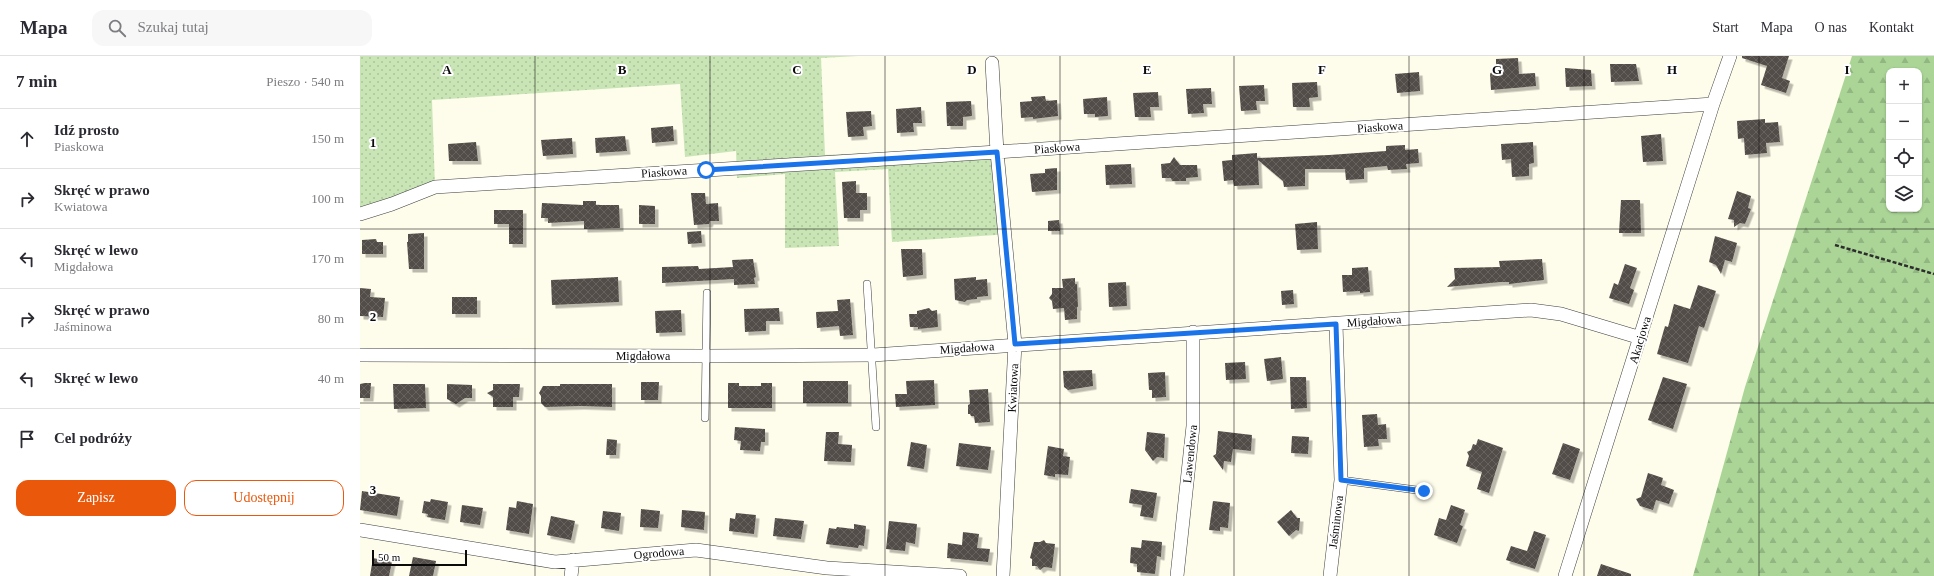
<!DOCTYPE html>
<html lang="pl">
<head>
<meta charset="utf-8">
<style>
  body { margin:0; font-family:"Times New Roman",serif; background:#f7f7f7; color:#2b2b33 }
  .controls { position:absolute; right:12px; top:12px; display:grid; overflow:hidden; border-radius:8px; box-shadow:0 1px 3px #0004 }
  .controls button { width:36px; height:36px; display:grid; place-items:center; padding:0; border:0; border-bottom:1px solid #e1e1e2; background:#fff; color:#2b2b33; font:20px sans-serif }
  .scale { position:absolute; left:12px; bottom:10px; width:95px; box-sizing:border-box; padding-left:4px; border:2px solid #0b0b0b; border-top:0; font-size:11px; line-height:14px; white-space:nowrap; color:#0b0b0b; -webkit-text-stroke:3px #fff; paint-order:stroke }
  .stop { position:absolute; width:12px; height:12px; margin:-9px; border:3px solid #1a73e8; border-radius:50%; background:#fff }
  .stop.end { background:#1a73e8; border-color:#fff; box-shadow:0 1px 4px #0008 }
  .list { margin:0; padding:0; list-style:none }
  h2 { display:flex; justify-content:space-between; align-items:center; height:52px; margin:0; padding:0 16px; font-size:17px }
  h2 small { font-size:13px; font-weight:400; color:#7c7c81 }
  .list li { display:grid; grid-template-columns:26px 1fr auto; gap:12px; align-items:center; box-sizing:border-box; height:60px; padding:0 16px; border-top:1px solid #e1e1e2 }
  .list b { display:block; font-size:15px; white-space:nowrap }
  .list p { margin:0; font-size:13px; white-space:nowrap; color:#7c7c81 }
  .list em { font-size:13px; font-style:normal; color:#7c7c81 }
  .actions { display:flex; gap:8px; padding:12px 16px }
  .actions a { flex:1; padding:9px 0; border:1px solid #ea580c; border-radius:12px; text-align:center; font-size:14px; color:#ea580c }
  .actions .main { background:#ea580c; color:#fff }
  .icon { flex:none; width:22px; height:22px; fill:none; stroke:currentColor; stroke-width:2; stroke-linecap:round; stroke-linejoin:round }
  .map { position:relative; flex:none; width:1574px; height:520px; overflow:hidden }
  header { display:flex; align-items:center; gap:24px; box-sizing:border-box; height:56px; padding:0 20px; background:#fff; border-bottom:1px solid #e1e1e2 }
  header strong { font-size:19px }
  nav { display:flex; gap:22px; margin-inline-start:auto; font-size:14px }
  .search { width:280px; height:36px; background:#f7f7f7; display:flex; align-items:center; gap:10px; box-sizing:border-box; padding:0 14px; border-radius:12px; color:#7c7c81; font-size:15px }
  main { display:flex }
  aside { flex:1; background:#fff }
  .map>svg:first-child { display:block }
  .grass { fill:url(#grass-dots) }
  .forest { fill:url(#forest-firs); fill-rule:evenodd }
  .building { fill:url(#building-cross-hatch); filter:url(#shadow) }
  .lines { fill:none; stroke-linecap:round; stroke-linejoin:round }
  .lane-casing { stroke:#3e3e3e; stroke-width:8 }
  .street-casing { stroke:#3e3e3e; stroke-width:14 }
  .path { stroke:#2d2d2d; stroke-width:2.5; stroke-dasharray:4 2; stroke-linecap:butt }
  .lane { stroke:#fff; stroke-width:7 }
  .street { stroke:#fff; stroke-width:13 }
  .route { stroke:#1a73e8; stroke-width:5 }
  .grid { fill:none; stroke:#0b0b0b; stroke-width:1; stroke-opacity:0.55 }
  .labels { text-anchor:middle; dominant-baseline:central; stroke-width:4; stroke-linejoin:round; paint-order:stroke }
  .street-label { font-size:12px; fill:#0b0b0b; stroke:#fff }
  .grid-label { font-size:13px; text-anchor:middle; font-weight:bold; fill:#0b0b0b; stroke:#fff; stroke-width:4; stroke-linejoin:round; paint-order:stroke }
</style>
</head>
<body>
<header>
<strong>Mapa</strong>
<div class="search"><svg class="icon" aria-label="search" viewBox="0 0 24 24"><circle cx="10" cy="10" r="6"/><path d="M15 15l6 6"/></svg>Szukaj tutaj</div>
<nav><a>Start</a><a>Mapa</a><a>O nas</a><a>Kontakt</a></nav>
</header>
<main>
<aside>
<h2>7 min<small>Pieszo · 540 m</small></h2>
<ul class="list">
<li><svg class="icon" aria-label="ahead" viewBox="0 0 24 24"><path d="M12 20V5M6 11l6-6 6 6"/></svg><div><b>Idź prosto</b><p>Piaskowa</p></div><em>150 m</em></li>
<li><svg class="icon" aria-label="right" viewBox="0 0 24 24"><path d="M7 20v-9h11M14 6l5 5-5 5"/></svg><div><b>Skręć w prawo</b><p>Kwiatowa</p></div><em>100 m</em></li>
<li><svg class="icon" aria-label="left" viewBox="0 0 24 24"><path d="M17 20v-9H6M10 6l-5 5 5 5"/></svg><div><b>Skręć w lewo</b><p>Migdałowa</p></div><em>170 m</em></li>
<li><svg class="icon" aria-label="right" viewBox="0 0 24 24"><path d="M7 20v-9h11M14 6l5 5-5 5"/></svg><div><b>Skręć w prawo</b><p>Jaśminowa</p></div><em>80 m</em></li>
<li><svg class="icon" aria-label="left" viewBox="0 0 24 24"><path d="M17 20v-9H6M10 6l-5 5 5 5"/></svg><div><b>Skręć w lewo</b></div><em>40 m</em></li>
<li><svg class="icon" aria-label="arrive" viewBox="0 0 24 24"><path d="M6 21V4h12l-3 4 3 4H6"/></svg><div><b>Cel podróży</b></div></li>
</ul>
<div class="actions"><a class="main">Zapisz</a><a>Udostępnij</a></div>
</aside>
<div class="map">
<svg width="1574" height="520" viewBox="0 0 1574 520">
  <defs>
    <pattern id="grass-dots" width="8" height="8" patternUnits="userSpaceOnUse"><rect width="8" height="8" fill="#c9e5b6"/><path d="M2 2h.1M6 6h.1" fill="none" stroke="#abc39b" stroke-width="1.8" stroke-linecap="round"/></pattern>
    <pattern id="forest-firs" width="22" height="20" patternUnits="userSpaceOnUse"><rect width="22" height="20" fill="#abd597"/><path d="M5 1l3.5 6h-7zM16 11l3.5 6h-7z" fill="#92b681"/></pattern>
    <pattern id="building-cross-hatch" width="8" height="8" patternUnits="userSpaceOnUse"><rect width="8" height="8" fill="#534d48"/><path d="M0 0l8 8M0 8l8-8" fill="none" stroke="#67625e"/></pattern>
    <filter id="shadow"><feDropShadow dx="3.5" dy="3.5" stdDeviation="0" flood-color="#0004"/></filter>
  </defs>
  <rect width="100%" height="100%" fill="#fefcea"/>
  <path class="grass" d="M0,0H498L461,2L465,99L642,91L650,178L532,186L528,113L475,116L479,190L425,192V118L377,122L376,95L325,101L320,28L72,44L75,131L0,158Z"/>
  <path class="forest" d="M1492,0H1574V520H1333L1385,331ZM1529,15H1559V153H1529Z"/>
  <path class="building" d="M1382,0H1429L1422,22L1430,25L1426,37L1401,29L1407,10L1382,2Z
    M1158,2L1159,18L1175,17L1176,30L1131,34L1130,18L1136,10V3Z
    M1250,8H1276L1279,25L1251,26Z
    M1205,12L1231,14L1232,30L1206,31Z
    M1059,16L1060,35L1037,37L1035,18Z
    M957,26L958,41L949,42L950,51H933L932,27Z
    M904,29L905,45H896L897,54L881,55L879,30Z
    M851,32L852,48H843L844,57L828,58L826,33Z
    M798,36L799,51H790L791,61H775L773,37Z
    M685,40L686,45L697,44L698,60L673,63V61L661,62L660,46L672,45L671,41Z
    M747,41L748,60L735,61V58H724L723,43Z
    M611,45L612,60L603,61V70H587L586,46Z
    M561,51L562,67H553L554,76L537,77L536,53Z
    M511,55L512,70L503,71L504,80L488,81L486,56Z
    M1405,63V67L1418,66L1420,86L1406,87L1407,97L1385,99L1384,82L1378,83L1377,65Z
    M313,70L314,85L292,87L291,72Z
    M1301,78L1303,105L1283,106L1281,80Z
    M265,80L267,95L236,97L235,82Z
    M212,82L213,98L183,100L181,84Z
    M116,86L118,105H89L88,88Z
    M1173,86L1174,107L1169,108V120L1152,121L1151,103L1142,104L1141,88Z
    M1045,89V94L1058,93L1059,107L1046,108L1047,113L1028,114L1027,110L1004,112V123L986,124L985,113H945V130L924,131L923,125L898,104L899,129L874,130L873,124L864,125L862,105L872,104V99L897,97V102L969,99L1026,95V90Z
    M814,101L820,109H837L838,121L826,122V125H812L811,122H802L801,108L810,107Z
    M771,108L772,128L746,129L745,109Z
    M697,112V134L672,136L670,118L685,117V113Z
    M496,125V137H507V154H500V162H484L482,126Z
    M1377,135L1391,140L1388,152L1391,153L1385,168L1380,167L1374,171V164L1368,163Z
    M331,137H345L346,148L358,147L359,165H350L349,168L334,169Z
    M1261,144H1280L1281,177H1259Z
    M223,145H236V149H259L260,172L224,173V165L188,167V162H181L182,147L223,149Z
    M279,149L295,150V168H279Z
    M134,154H163V188H149V168H134Z
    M699,164L700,175H688V165Z
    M957,166L958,193L937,194L935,168Z
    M341,175L342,187L328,188L327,176Z
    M64,177V213H49L47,186H48V178Z
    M1355,180L1377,187L1372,206L1365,204L1361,218L1356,209L1349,206Z
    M16,183L17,186H23V198H2V184Z
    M541,193H562L563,219L543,221Z
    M393,203L396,221L394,222L395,228L374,229V223L302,227V211L338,210L339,213L373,211L372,204Z
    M1182,203L1184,224L1149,228V226H1141L1087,231L1095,223L1094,212L1140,211L1139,205Z
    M1265,208L1277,212L1270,232L1274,234L1269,248L1249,242L1254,227L1258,229Z
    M1008,211L1010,236L1000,237V235L983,236L982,219H992V212Z
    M258,221L259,246L192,249L191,224Z
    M616,221V224L627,223L628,240L617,241V243L607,244L605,246L595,244L594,223Z
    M715,222V228H717L718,251H717V263L705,264L704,252L693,253L692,245L689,242L692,238V232H703L702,223Z
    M766,226L767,250L749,251L748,227Z
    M1338,229L1356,235L1344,272L1339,270L1328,307L1297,298L1305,270L1308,271L1314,248L1330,253Z
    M0,232L11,233L10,241L25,242L23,261L0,260Z
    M933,234L934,248L922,249L921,235Z
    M92,241H117V258H92Z
    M490,243L493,279L480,280L479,270L457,272L456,256L478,255L477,244Z
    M419,252L420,265H406V275L385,276L384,253Z
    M569,252L572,255L577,254L578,271L558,273V271H550L549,258H557V255Z
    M321,254L322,276L296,277L295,255Z
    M921,301L923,323L907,325L904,303Z
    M885,306L886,323L866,324L865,307Z
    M732,314L733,330L708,334L704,331L703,315Z
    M805,316L806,341L792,342V334H789L788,317Z
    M930,321H946L947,352L931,353Z
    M1303,321L1327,328L1313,373L1288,364Z
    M574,324L575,349L536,351L535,338H547L546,325Z
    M443,325H488V347H443Z
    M281,326H299L298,344H281Z
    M5,327H11L10,342H0V328Z
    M368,327H379V330H401V327H412V352H368Z
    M33,328H65L66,352L34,353Z
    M87,328L112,329V342H105L96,348L87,343Z
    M133,328H160L159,341H153V351H133V341L127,337L133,334Z
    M200,328H252V351L221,350L185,351L181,347V340L179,337L183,330H200Z
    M628,333L630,366L615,367L614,360H611L610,358H608V349L610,348L609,334Z
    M1017,358L1018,369L1026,368L1027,383H1018L1019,390L1004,391L1002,359Z
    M375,371L405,373V386H401L400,395L380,394L381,385L374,384Z
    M858,375L892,379L891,395L873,393L871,406L864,405L863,414L853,400L856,398Z
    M466,376H479L478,388L492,389L491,406L464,405Z
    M787,376L805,378L804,402L797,401L793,405L785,394Z
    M932,380L949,381L948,398L931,397Z
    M247,383L257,384L256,399H246Z
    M1118,383L1143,392L1129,437L1117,433L1122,416L1106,410L1109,400L1107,396L1111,394L1113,388L1116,389Z
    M551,386L567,389L564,413L547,410Z
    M599,387L631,391L628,414L596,410Z
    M1203,387L1220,393L1210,424L1192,418Z
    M688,390L704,393L703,400L710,401L708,419L695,418V421L684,419Z
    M1288,417L1303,422L1301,429L1314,434L1309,448L1296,444L1293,454L1280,450L1276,443L1281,441Z
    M771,433L797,437L793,462L780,460L782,449L769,447Z
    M2,435L40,441L37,460L0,454Z
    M71,443L88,446L85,464L67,461L68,458L62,457L64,445L70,446Z
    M157,445L173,448L169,478L146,474L149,451L156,452Z
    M853,445L870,447L868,472L860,471V475L849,474Z
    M102,449L123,452L120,469L100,466Z
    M1091,449L1105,454L1100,469L1103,470L1097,487L1074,479L1079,462L1086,464Z
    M281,453L300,455L298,472L280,471Z
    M322,454L345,456L344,474L321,471Z
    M931,454L937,462H940L939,475L936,474L929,480L917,466Z
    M243,455L261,457L259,475L241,472Z
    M376,457L396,459L394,478L369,475L370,462L375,463Z
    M191,460L215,465L211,484L187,479Z
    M415,462L444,465L441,483L413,480Z
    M529,465L557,468L555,488L546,486L545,495L526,493Z
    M494,468L506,470L504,490L499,489L498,492L466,488L469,472L476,473L477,471L494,473Z
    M1174,475L1186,479L1175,513L1146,504L1151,490L1167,495Z
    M603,476L619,478L617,492L630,493L628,506L587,502L588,487L602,489Z
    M684,484L686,487L695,488L692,512L684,511L680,514L677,510H672V503L670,502L674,486H680Z
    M782,484L802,486L801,501L797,500L795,518L777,516V508L770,507L771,491L781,492Z
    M53,501L76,505L73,520H49Z
    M13,502L32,506L29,520H10Z
    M1241,508L1271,518V520H1237Z"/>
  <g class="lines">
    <defs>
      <path id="lane" d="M507,228L516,371
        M345,362L347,237
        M981,424L1064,435"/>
      <path id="street" d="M632,7L637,96L655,288L643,520
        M0,158L32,148L75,131L637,96L1353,48
        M0,299L346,300L513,299L1171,254L1201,258L1281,282
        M0,474L195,506L336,494L467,512L600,520
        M211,520L213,504
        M817,520L833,370V276
        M970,520L981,424L976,268
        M1205,520L1353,48L1370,0"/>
    </defs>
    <use href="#lane" class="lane-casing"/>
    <use href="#street" class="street-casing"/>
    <path class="path" d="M1475,189L1574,218"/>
    <use href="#lane" class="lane"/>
    <use href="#street" class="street"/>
  </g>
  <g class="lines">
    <path class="route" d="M346,114L637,96L655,288L976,268L981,424L1064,435"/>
  </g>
  <path class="grid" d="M175,0V520M350,0V520M525,0V520M700,0V520M874,0V520M1049,0V520M1224,0V520M1399,0V520M0,173H1574M0,347H1574"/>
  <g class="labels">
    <g class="street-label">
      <text transform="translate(1020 71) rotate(-4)">Piaskowa</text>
      <text transform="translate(697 92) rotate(-4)">Piaskowa</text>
      <text transform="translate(304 116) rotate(-4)">Piaskowa</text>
      <text transform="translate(1014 265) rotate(-4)">Migdałowa</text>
      <text transform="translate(1280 284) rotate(-73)">Akacjowa</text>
      <text transform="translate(607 292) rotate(-4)">Migdałowa</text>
      <text x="283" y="300">Migdałowa</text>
      <text transform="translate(653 332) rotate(-87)">Kwiatowa</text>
      <text transform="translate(830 398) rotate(-84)">Lawendowa</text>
      <text transform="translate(976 466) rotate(-83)">Jaśminowa</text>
      <text transform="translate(299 497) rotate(-5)">Ogrodowa</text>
    </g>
  </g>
  <g class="grid-label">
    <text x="87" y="18">A</text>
    <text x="262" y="18">B</text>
    <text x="437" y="18">C</text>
    <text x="612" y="18">D</text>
    <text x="787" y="18">E</text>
    <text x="962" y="18">F</text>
    <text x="1137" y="18">G</text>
    <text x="1312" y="18">H</text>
    <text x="1487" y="18">I</text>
    <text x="13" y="91">1</text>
    <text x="13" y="265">2</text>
    <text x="13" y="438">3</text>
  </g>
</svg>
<div class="controls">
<button>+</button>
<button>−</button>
<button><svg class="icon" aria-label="locate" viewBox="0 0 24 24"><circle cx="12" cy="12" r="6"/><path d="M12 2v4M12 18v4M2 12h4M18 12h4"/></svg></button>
<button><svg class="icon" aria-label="layers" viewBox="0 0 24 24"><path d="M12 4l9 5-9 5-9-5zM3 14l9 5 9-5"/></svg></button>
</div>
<div class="scale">50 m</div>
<div class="stop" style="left:346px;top:114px"></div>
<div class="stop end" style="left:1064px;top:435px"></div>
</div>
</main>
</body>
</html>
